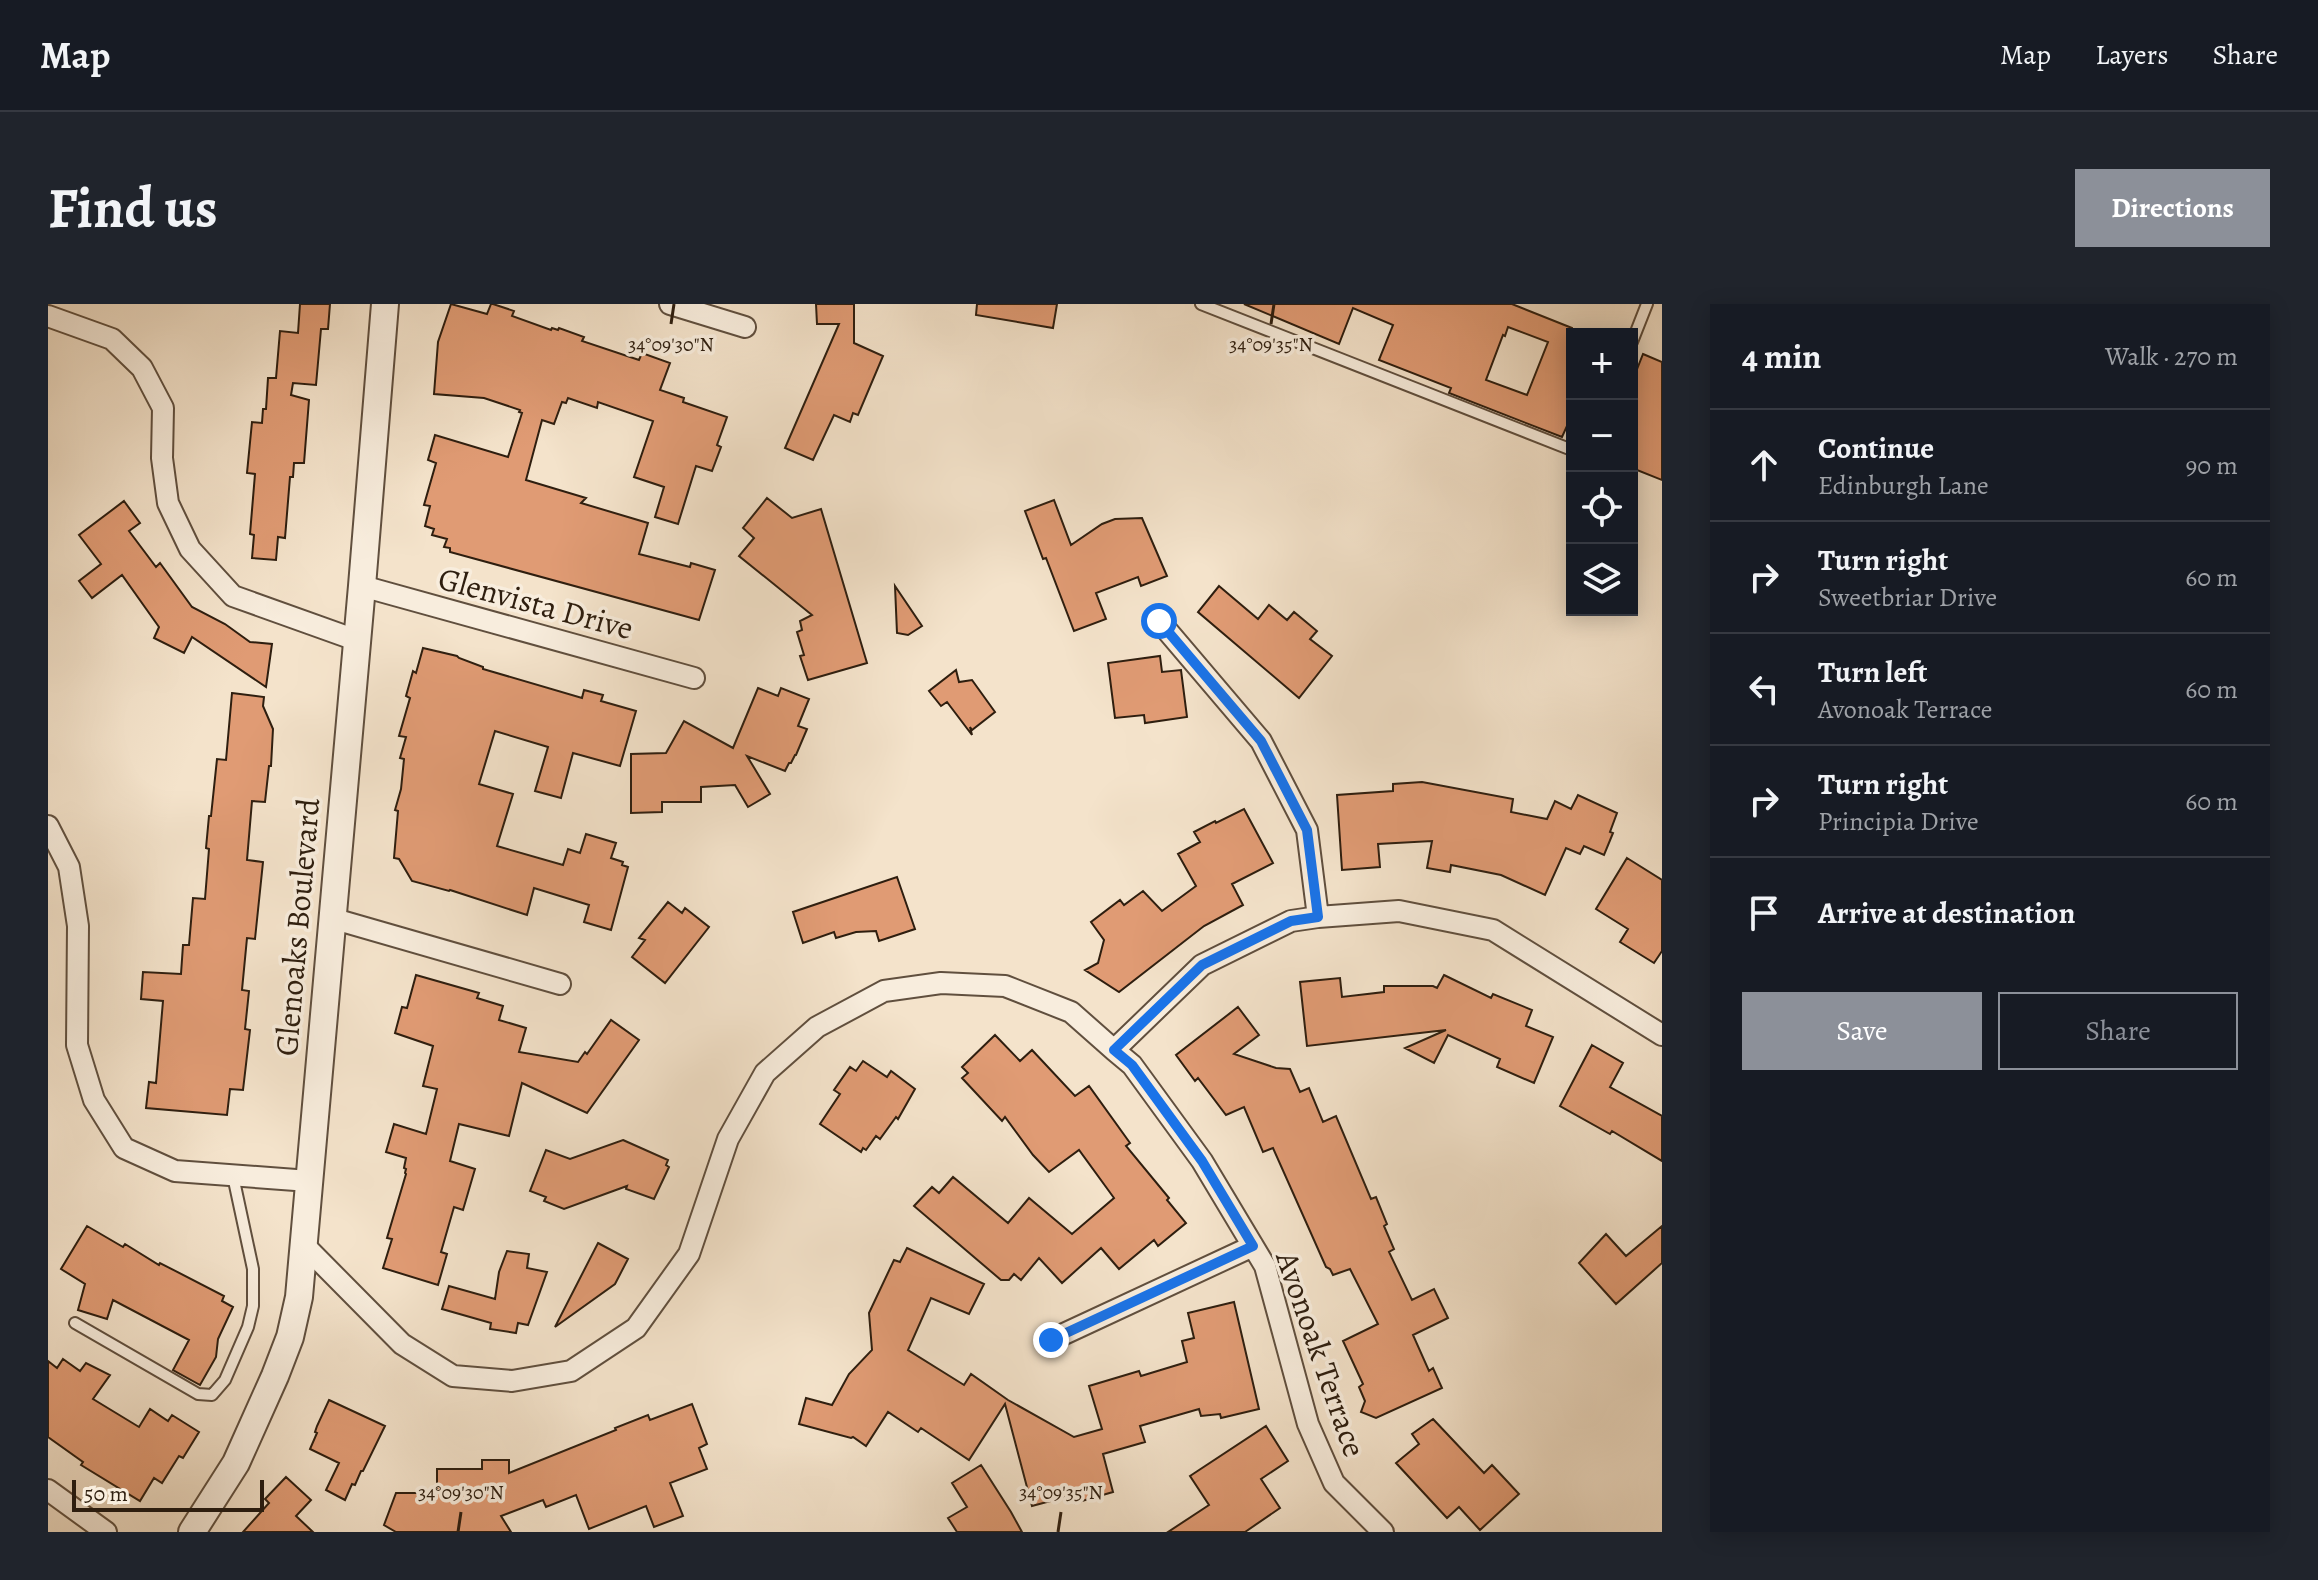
<!DOCTYPE html>
<html lang="en">
<head>
<meta charset="utf-8">
<style>
  body { margin:0; font-family:Alegreya,serif; background:#20242c; color:#f1f3f6 }
  .controls { position:absolute; right:24px; top:24px; display:grid; overflow:hidden; border-radius:0px; box-shadow:0 4px 20px #0003 }
  .controls button { width:72px; height:72px; display:grid; place-items:center; padding:0; border:0; border-bottom:2px solid #363941; background:#171b24; color:#f1f3f6; font:40px sans-serif }
  .scale { position:absolute; left:24px; bottom:20px; width:192px; box-sizing:border-box; padding-left:8px; border:4px solid #2e1e0f; border-top:0; font-size:22px; line-height:28px; white-space:nowrap; color:#2e1e0f; -webkit-text-stroke:6px #f8eddd; paint-order:stroke }
  .stop { position:absolute; width:24px; height:24px; margin:-18px; border:6px solid #1a73e8; border-radius:50%; background:#fff }
  .stop.end { background:#1a73e8; border-color:#fff; box-shadow:0 2px 8px #0008 }
  .list { margin:0; padding:0; list-style:none }
  h2 { display:flex; justify-content:space-between; align-items:center; height:104px; margin:0; padding:0 32px; font-size:34px }
  h2 small { font-size:26px; font-weight:400; color:#9ea1a6 }
  .list li { display:grid; grid-template-columns:52px 1fr auto; gap:24px; align-items:center; box-sizing:border-box; height:112px; padding:0 32px; border-top:2px solid #363941 }
  .list b { display:block; font-size:30px; white-space:nowrap }
  .list p { margin:0; font-size:26px; white-space:nowrap; color:#9ea1a6 }
  .list em { font-size:26px; font-style:normal; color:#9ea1a6 }
  .actions { display:flex; gap:16px; padding:24px 32px }
  .actions a { flex:1; padding:18px 0; border:2px solid #8c9099; border-radius:0px; text-align:center; font-size:28px; color:#8c9099 }
  .actions .main { background:#8c9099; color:#fff }
  .icon { flex:none; width:44px; height:44px; fill:none; stroke:currentColor; stroke-width:2; stroke-linecap:round; stroke-linejoin:round }
  .map { position:relative; flex:none; width:1614px; height:1228px; overflow:hidden; border-radius:0px }
  header { display:flex; align-items:center; gap:48px; box-sizing:border-box; height:112px; padding:0 40px; background:#171b24; border-bottom:2px solid #363941 }
  header strong { font-size:38px }
  nav { display:flex; gap:44px; margin-inline-start:auto; font-size:28px }
  .intro { display:flex; align-items:center; justify-content:space-between; box-sizing:border-box; height:192px; padding:0 48px }
  h1 { margin:0; font-size:56px }
  .button { padding:20px 36px; border-radius:0px; background:#8c9099; color:#fff; font-size:28px; font-weight:700 }
  main { display:flex; gap:48px; padding:0 48px }
  aside { flex:1; background:#171b24; border-radius:0px; box-shadow:0 4px 20px #0003 }
  .map>svg:first-child { display:block }
  .building { fill:#e09b74; stroke:#2e1e0f; stroke-width:2; fill-rule:evenodd }
  .lines { fill:none; stroke-linecap:round; stroke-linejoin:round }
  .service-casing { stroke:#604f3e; stroke-width:14 }
  .minor-casing { stroke:#604f3e; stroke-width:24 }
  .tertiary-casing { stroke:#604f3e; stroke-width:30 }
  .service { stroke:#f8eddd; stroke-width:10 }
  .minor { stroke:#f8eddd; stroke-width:20 }
  .tertiary { stroke:#f8eddd; stroke-width:26 }
  .route { stroke:#1a73e8; stroke-width:10 }
  .ticks { fill:none; stroke:#2e1e0f; stroke-width:3 }
  .labels { text-anchor:middle; dominant-baseline:central; stroke-width:7; stroke-linejoin:round; paint-order:stroke }
  .street-label { font-size:32px; fill:#2e1e0f; stroke:#f8eddd }
  .ticks-label { font-size:20px; text-anchor:middle; fill:#2e1e0f; stroke:#f8eddd; stroke-width:7; stroke-linejoin:round; paint-order:stroke }
</style>
</head>
<body>
<header>
<strong>Map</strong>
<nav><a>Map</a><a>Layers</a><a>Share</a></nav>
</header>
<div class="intro"><h1>Find us</h1><a class="button">Directions</a></div>
<main>
<div class="map">
<svg width="1614" height="1228" viewBox="0 0 1614 1228">
  <rect width="100%" height="100%" fill="#f4e3cb"/>
  <filter id="stains"><feTurbulence type="fractalNoise" baseFrequency=".0025" numOctaves="4"/><feColorMatrix values="0 0 0 0 .2 0 0 0 0 .09 0 0 0 0 .02 0 0 0 .5 -.17"/></filter>
  <radialGradient id="worn" r=".72"><stop offset=".6" stop-color="#630" stop-opacity="0"/><stop offset="1" stop-color="#630" stop-opacity=".3"/></radialGradient>
  <path class="building" d="M252,0H282L280,25H273L268,81L245,79L243,91L261,96L256,159H246L245,173H242L237,234L230,233L228,256L204,254L206,231L202,230L207,170L199,169L204,118L214,119L215,105H218L220,74H228L232,27L250,29Z
    M403,0L439,10L443,0H445L466,7L464,12L503,26L504,24L510,26L511,24L536,33L534,37L591,56L594,49L622,59L612,86L636,94L635,98L679,113L669,141L673,143L664,167L648,162L630,220L607,213L616,183L586,173L605,117L550,98L549,104L520,94L518,99L514,98L506,120L494,116L478,176L538,194L533,199L600,219L591,250L642,263L643,259L667,266L651,316L402,248V244L396,243L399,235L384,231L386,225L377,222L382,202L376,201L388,159L380,156L387,131L460,153L474,109L471,108L472,106L436,94L386,90L390,38Z
    M768,0H806V39L835,52L810,111L805,109L802,118L786,111L765,156L737,144L791,20H769Z
    M929,0H1009L1005,24L928,11Z
    M1196,0H1464L1524,24V111L1514,133L1401,89L1403,84L1331,56L1345,21L1305,4L1291,40ZM1460,23L1500,38L1479,91L1438,76L1455,31L1457,32Z
    M1595,50L1614,58V176L1584,164V78Z
    M719,194L744,214L773,205L819,359L760,376L752,352L756,351L749,328L754,326L752,317L764,311L691,252L706,234L695,224Z
    M1006,196L1023,241L1054,220L1067,215L1094,214L1119,272L1093,282L1090,273L1048,289L1058,315L1026,327L998,254L995,255L977,207Z
    M76,197L92,219L81,227L108,263L112,259L144,303L177,320L202,338L224,340L218,383L144,333L136,349L106,334L111,323L74,271L44,294L31,277L53,260L31,231Z
    M847,282L874,322L860,331L849,329Z
    M1171,282L1210,315L1221,301L1239,316L1246,308L1269,327L1262,335L1284,352L1251,394L1150,308Z
    M375,344L409,352L411,354L435,363V365L534,394L536,386L555,391L553,397L588,407L572,462L525,449L513,494L487,487L500,443L447,427L431,480L465,490L449,542L515,561L520,545L532,549L538,530L568,539L563,554L575,558L574,561L580,563L563,626L536,618L541,601L486,584L479,611L402,586L401,587L364,577L351,555L346,554L350,507L347,506L353,485L356,455L352,454L358,433L351,432L362,394L358,392L365,367L368,369Z
    M1112,352L1114,368L1133,366L1139,413L1097,419L1096,411L1067,414L1060,359Z
    M908,366L911,378L924,376L947,408L924,426L922,423L924,431L899,398L893,402L881,387Z
    M710,384L730,392L733,384L761,395L750,422L759,425L748,451H747L743,459H741L737,467L699,452L722,490L700,503L687,481L653,483V498H614V508L583,509V450L618,449L636,417L685,444Z
    M184,389L216,393L215,402L225,425L223,462H221L217,498L204,497L199,556L215,558L207,635L199,634L194,686L201,687L197,725L202,726L195,786L182,785L179,811L98,804L101,778L108,779L115,697L93,695L95,668L133,670L135,641H141L145,594L157,595L161,545L158,544L161,512H163L169,455L178,456Z
    M1374,478L1465,495L1463,508L1499,515L1507,497L1523,505L1530,491L1569,509L1562,528L1565,529L1556,551L1536,542L1532,550L1518,544L1497,591L1453,571L1403,561L1402,568L1379,564L1384,537L1330,540L1332,563L1294,566L1289,491L1345,487V480Z
    M1196,505L1225,559L1184,580L1195,601L1156,622L1071,688L1037,666L1050,659L1056,636L1043,618L1072,596L1076,601L1095,587L1114,607L1148,582L1130,550L1152,538L1146,528L1167,517L1168,519Z
    M1579,554L1614,576V647L1606,659L1572,638L1580,625L1548,605Z
    M849,573L867,625L831,637L828,627L808,628L788,634L786,628L755,639L745,608Z
    M620,598L634,609L637,604L661,623L617,679L584,653L597,636L591,634Z
    M368,671L431,689L429,694L455,702L451,716L478,724L471,748L530,758L537,748L539,750L563,716L591,736L539,809L474,779L461,832L411,820L402,857L427,865L415,906L406,903L393,948L399,950L390,981L335,964L344,935L339,934L358,870L357,869L358,865L356,864L358,854L338,848L346,820L378,830L389,785L375,782L385,742L347,729L354,703L359,704Z
    M1396,671L1443,694L1445,690L1484,706L1478,722L1505,733L1486,779L1449,763L1452,755L1400,731L1386,759L1357,744L1398,726L1259,742L1252,678L1292,674L1294,693L1336,688V682H1385L1389,684Z
    M1190,703L1211,731L1186,750L1228,764L1242,765L1252,788L1261,784L1275,818L1288,812L1323,895L1328,893L1339,920L1336,922L1346,945L1341,948L1364,996L1386,985L1400,1014L1365,1031L1381,1067L1385,1064L1394,1084L1328,1114L1313,1108L1317,1097L1311,1083L1315,1080L1295,1037L1330,1020L1302,965L1285,971L1282,965L1278,963L1225,844L1215,848L1196,803L1178,811L1150,774L1147,777L1128,751Z
    M947,731L972,757L984,746L1027,792L1041,782L1082,839L1078,842L1121,894L1119,896L1138,919L1110,942L1106,936L1071,965L1053,944L1014,979L991,954L973,976L966,970L961,976H953L866,902L884,883L891,889L905,873L960,919L981,894L1024,930L1066,894L1031,846L1001,868L985,851L957,813L954,817L914,774L920,769L914,763Z
    M1544,741L1575,759L1562,783L1614,812V857L1564,827L1562,830L1512,802Z
    M815,757L839,773L843,767L867,785L850,815L848,813L832,835L828,832L818,846L815,844L813,848L772,820L792,790L786,786L802,763L808,767Z
    M575,836L620,856L618,861L621,863L606,895L578,885L579,882L516,905L496,897L498,893L482,887L498,846L522,855Z
    M39,922L75,943L77,940L111,961L112,959L176,992L174,997L185,1003L170,1035L168,1053L152,1081L125,1066L141,1036L65,996L59,1015L30,1006L37,980L13,965Z
    M1614,922V959L1568,1000L1531,959L1558,930L1578,952Z
    M550,939L580,955L567,980L507,1023Z
    M859,944L936,980L921,1010L883,994L860,1046L916,1081L923,1070L960,1096L1026,1133L1054,1125L1041,1082L1091,1067L1093,1072L1139,1058L1134,1037L1146,1034L1140,1009L1186,998L1211,1105L1173,1114L1172,1110L1153,1112L1151,1105L1092,1122L1097,1138L1055,1150L1065,1188L1027,1199L1025,1191L984,1202L957,1100L921,1156L873,1124L870,1128L840,1108L818,1142L805,1133L803,1134L751,1120L758,1094L784,1101L801,1070L824,1046L821,1009L846,956L852,958Z
    M459,947L481,950L479,964L499,968L480,1021L470,1019L468,1029L442,1025L443,1019L394,1005L401,982L447,995L451,968Z
    M15,1055L32,1067L38,1059L62,1071L45,1095L91,1123L102,1105L120,1117L124,1111L151,1128L135,1154L131,1152L114,1179L106,1174L92,1197L33,1161L35,1158L0,1133V1057L9,1064Z
    M281,1096L337,1122L315,1167H313L307,1181L304,1180L297,1196L278,1186L291,1159L262,1145L269,1129L267,1128L269,1122Z
    M644,1100L659,1140L651,1144L659,1165L622,1179L635,1212L606,1223L598,1202L541,1225L528,1191L498,1203L495,1196L453,1212L463,1228H348L336,1221L348,1189H389V1165H434V1156H461V1169L568,1126L567,1124L600,1111L602,1116Z
    M1385,1115L1436,1169L1444,1161L1471,1190L1432,1226L1411,1203L1399,1214L1348,1159L1371,1140L1364,1130Z
    M1218,1122L1240,1157L1213,1175L1232,1204L1197,1228H1120L1161,1201L1142,1172Z
    M933,1161L963,1208L974,1228H909L900,1214L919,1203L904,1179Z
    M238,1173L263,1196L248,1212L265,1228H195L221,1199L217,1195Z"/>
  <g class="lines">
    <defs>
      <path id="service" d="M1153,0L1524,146
        M1584,38L1599,0
        M27,1019L150,1090L164,1091L177,1076L200,1023L205,1002V965L185,872"/>
      <path id="minor" d="M622,0L697,23
        M0,12L64,35L94,64L115,104L114,154L120,199L142,245L185,292L308,336
        M314,282L646,374
        M1111,317L1213,437L1259,526L1270,613
        M0,522L21,563L30,622L29,741L46,796L76,844L127,867L261,877
        M283,614L512,680
        M1066,746L1154,661L1243,617L1270,613L1351,607L1445,626L1614,731
        M257,942L354,1040L405,1072L464,1077L523,1067L588,1024L641,950L680,835L717,769L769,723L836,687L893,679L957,682L1023,708L1066,746L1084,761L1154,857L1217,962L1260,1120L1286,1179L1335,1228
        M1003,1036L1205,942
        M0,1186L58,1228"/>
      <path id="tertiary" d="M144,1228L188,1159L227,1072L242,1033L251,993L314,282L337,0"/>
    </defs>
    <use href="#service" class="service-casing"/>
    <use href="#minor" class="minor-casing"/>
    <use href="#tertiary" class="tertiary-casing"/>
    <use href="#service" class="service"/>
    <use href="#minor" class="minor"/>
    <use href="#tertiary" class="tertiary"/>
  </g>
  <g class="lines">
    <path class="route" d="M1003,1036L1205,942L1154,857L1084,761L1066,746L1154,661L1243,617L1270,613L1259,526L1213,437L1111,317"/>
  </g>
  <path class="ticks" d="M623,20L626,0M1223,20L1226,0M410,1228L413,1208M1010,1228L1013,1208"/>
  <g class="labels">
    <g class="street-label">
      <text transform="translate(488 299) rotate(15)">Glenvista Drive</text>
      <text transform="translate(249 623) rotate(-85)">Glenoaks Boulevard</text>
      <text transform="translate(1273 1050) rotate(71)">Avonoak Terrace</text>
    </g>
  </g>
  <g class="ticks-label">
    <text x="623" y="47">34°09'30"N</text>
    <text x="1223" y="47">34°09'35"N</text>
    <text x="413" y="1195">34°09'30"N</text>
    <text x="1013" y="1195">34°09'35"N</text>
  </g>
  <rect width="100%" height="100%" filter="url(#stains)"/>
  <rect width="100%" height="100%" fill="url(#worn)"/>
</svg>
<div class="controls">
<button>+</button>
<button>−</button>
<button><svg class="icon" aria-label="locate" viewBox="0 0 24 24"><circle cx="12" cy="12" r="6"/><path d="M12 2v4M12 18v4M2 12h4M18 12h4"/></svg></button>
<button><svg class="icon" aria-label="layers" viewBox="0 0 24 24"><path d="M12 4l9 5-9 5-9-5zM3 14l9 5 9-5"/></svg></button>
</div>
<div class="scale">50 m</div>
<div class="stop" style="left:1111px;top:317px"></div>
<div class="stop end" style="left:1003px;top:1036px"></div>
</div>
<aside>
<h2>4 min<small>Walk · 270 m</small></h2>
<ul class="list">
<li><svg class="icon" aria-label="ahead" viewBox="0 0 24 24"><path d="M12 20V5M6 11l6-6 6 6"/></svg><div><b>Continue</b><p>Edinburgh Lane</p></div><em>90 m</em></li>
<li><svg class="icon" aria-label="right" viewBox="0 0 24 24"><path d="M7 20v-9h11M14 6l5 5-5 5"/></svg><div><b>Turn right</b><p>Sweetbriar Drive</p></div><em>60 m</em></li>
<li><svg class="icon" aria-label="left" viewBox="0 0 24 24"><path d="M17 20v-9H6M10 6l-5 5 5 5"/></svg><div><b>Turn left</b><p>Avonoak Terrace</p></div><em>60 m</em></li>
<li><svg class="icon" aria-label="right" viewBox="0 0 24 24"><path d="M7 20v-9h11M14 6l5 5-5 5"/></svg><div><b>Turn right</b><p>Principia Drive</p></div><em>60 m</em></li>
<li><svg class="icon" aria-label="arrive" viewBox="0 0 24 24"><path d="M6 21V4h12l-3 4 3 4H6"/></svg><div><b>Arrive at destination</b></div></li>
</ul>
<div class="actions"><a class="main">Save</a><a>Share</a></div>
</aside>
</main>
</body>
</html>
